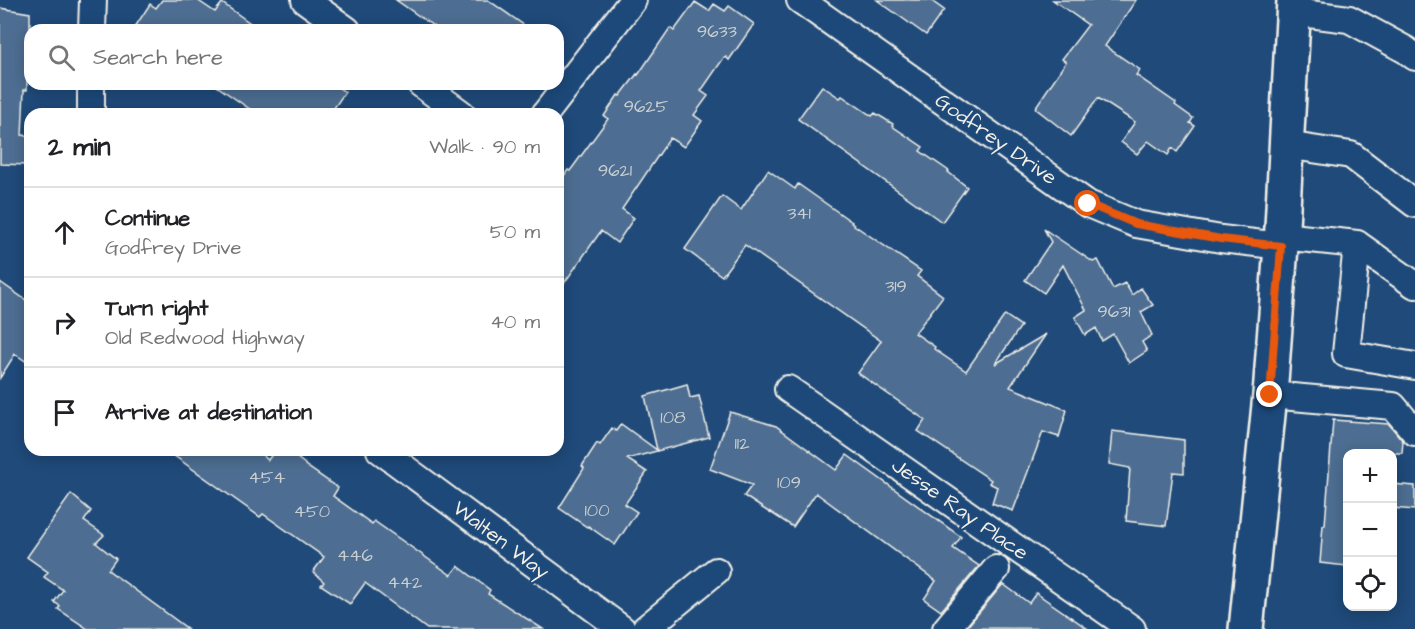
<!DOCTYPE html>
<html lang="en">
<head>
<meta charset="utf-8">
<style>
  body { margin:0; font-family:"Architects Daughter",sans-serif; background:#f6f6f6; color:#202124 }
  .controls { position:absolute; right:18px; bottom:18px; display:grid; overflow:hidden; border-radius:12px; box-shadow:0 3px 15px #0003 }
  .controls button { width:54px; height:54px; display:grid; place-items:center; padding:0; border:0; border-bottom:2px solid #e0e0e0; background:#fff; color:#202124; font:30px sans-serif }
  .stop { position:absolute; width:18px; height:18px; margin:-14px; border:4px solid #ea580c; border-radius:50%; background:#fff }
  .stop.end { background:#ea580c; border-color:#fff; box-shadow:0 2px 6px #0008 }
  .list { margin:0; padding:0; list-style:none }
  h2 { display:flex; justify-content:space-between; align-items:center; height:78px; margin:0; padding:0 24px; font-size:26px }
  h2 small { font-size:20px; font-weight:400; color:#757577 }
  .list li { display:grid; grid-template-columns:39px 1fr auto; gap:18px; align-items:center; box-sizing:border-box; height:90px; padding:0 24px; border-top:2px solid #e0e0e0 }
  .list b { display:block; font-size:22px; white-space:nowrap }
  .list p { margin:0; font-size:20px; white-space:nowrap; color:#757577 }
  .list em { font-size:20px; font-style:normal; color:#757577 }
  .icon { flex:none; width:33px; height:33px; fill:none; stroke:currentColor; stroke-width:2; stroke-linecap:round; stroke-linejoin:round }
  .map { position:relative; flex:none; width:1415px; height:629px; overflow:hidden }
  .search { position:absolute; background:#fff; box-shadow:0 3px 15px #0003; left:24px; top:24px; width:540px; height:66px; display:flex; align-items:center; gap:15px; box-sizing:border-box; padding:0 21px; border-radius:18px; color:#757577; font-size:22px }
  .panel { position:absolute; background:#fff; box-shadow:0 3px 15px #0003; left:24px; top:108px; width:540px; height:348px; border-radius:18px }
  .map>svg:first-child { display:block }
  .building { fill:#4d6e92; stroke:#f4f1e8; stroke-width:1.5 }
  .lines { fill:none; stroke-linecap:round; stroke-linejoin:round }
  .minor-casing { stroke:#f4f1e8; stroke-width:30 }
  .major-casing { stroke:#f4f1e8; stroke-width:38 }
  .minor { stroke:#1f4a7a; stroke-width:26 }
  .major { stroke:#1f4a7a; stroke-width:33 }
  .route { stroke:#ea580c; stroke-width:8 }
  .labels { text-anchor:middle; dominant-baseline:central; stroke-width:4.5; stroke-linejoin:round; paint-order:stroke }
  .number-label { font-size:18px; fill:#cad0d2 }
  .street-label { font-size:21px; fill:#f4f1e8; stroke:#1f4a7a }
</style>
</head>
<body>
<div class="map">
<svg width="1415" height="629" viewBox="0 0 1415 629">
  <rect width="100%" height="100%" fill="#1f4a7a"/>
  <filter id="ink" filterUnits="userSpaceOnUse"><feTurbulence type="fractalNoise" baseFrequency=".0167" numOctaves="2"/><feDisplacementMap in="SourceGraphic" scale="12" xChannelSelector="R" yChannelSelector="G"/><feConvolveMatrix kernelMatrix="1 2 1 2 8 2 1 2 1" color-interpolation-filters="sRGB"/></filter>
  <g filter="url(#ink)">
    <path class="building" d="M162,0H197L215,12L222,3L260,30H133L150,4L156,8Z
      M396,0H488L531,30H439Z
      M877,0H930L944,10L926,35Z
      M1053,0H1136L1105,46L1140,70L1136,75L1176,103L1175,105L1193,118L1190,123L1195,126L1177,152L1172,148L1168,155L1148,141L1137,154L1121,142L1135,122L1098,98L1071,136L1035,108L1066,62L1062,59L1088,25Z
      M695,2L709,11L714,4L725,11L729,6L754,24L729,60L726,57L723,59L701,91L708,96L694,115L702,121L684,147L670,138L622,209L634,218L617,243L601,231L558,292V184L568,170L570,171L608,119L604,116L618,95L620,96L637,74L638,75L670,28L674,31Z
      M0,8L30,13V46H27V90H24L22,135L29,136V165L0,164Z
      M214,84H333L345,92L330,114H257Z
      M822,86L840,98L842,96L872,116L875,113L893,124L892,126L923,147L920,151L949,171L948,172L967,187L942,222L798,119Z
      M768,170L795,189L798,184L852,222L851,223L921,271L917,276L943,296L915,333L935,347L934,349L966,371L1005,315L1021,326L995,364L1046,334L1010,387L1067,410L1059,437L1043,432L1013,511L992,503L997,487L989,483L991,480L918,431L925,420L858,373L881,341L745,245L722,276L685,249L722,196L741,210Z
      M1044,229L1093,262L1098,260L1113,289L1125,283L1132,295L1141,288L1153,305L1141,312L1152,335L1142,342L1147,351L1129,363L1113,334L1102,341L1096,328L1085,335L1075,317L1086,310L1063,265L1044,293L1025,280L1051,242Z
      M0,282L30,303V364L15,354L0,378Z
      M687,384L690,398L699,396L709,437L627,459L647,472L625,504L637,512L615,545L588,526L587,527L559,508L583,470L584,468L582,466L597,443L600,445L612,428L616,431L621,424L657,450L645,396Z
      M730,412L776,426L836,470L847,455L961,537L953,548L979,566L941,611L924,599L936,581L816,493L793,527L770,512V513L744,496L752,485L710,469Z
      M1333,420L1389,424L1403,441L1402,453H1347V566L1320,563L1323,525H1325Z
      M1112,431L1184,440V473L1173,472L1166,526L1126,521L1130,468L1109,464Z
      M166,450H257L268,460L275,450H287L305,464V465L338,488L333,496L372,524L374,521L451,575L458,566L490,590L488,594L543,629H427L365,583L350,604L321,585L324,582L313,572L324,557L263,514L260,517Z
      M1392,484L1415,486V510L1392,508Z
      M71,494L91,511L84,521L104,535L96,543L116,559L108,570L188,629H88L58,609L60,606L54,602L63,590L44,577L48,572L27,557Z
      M1003,584L1029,603L1036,593L1088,629L966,628Z"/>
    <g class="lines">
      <defs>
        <path id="minor" d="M305,0L347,30
          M800,0L1088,204L1136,224L1221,239L1281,246
          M1293,12L1349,19L1406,50L1415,57
          M92,30L93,0
          M421,84L462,114
          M91,114V84
          M545,114L633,0
          M1286,145L1351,155L1415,204
          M1282,236L1357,244L1346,354L1415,366
          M1357,244L1415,285
          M788,389L1132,629
          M1270,395L1393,406L1415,432
          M380,450L622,629
          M645,629L716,571
          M946,629L996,569"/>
        <path id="major" d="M1246,629L1270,395L1281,246L1294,0"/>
      </defs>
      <use href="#minor" class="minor-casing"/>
      <use href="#major" class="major-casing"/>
      <use href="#minor" class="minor"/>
      <use href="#major" class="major"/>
    </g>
  </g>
  <g class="lines" filter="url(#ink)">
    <path class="route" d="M1088,204L1136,224L1221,239L1281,246L1270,395"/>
  </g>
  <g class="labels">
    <g class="number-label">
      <text x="717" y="31">9633</text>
      <text x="646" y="106">9625</text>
      <text x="615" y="170">9621</text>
      <text x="799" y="213">341</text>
      <text x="896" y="286">319</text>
      <text x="1114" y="311">9631</text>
      <text x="673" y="417">108</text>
      <text x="742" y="443">112</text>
      <text x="267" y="477">454</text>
      <text x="789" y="482">109</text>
      <text x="597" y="510">100</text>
      <text x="312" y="511">450</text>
      <text x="355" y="555">446</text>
      <text x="405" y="582">442</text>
    </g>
    <g class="street-label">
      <text transform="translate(996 139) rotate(35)">Godfrey Drive</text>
      <text transform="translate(960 509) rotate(35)">Jesse Ray Place</text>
      <text transform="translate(501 540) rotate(37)">Walten Way</text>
    </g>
  </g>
</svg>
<div class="controls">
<button>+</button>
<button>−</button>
<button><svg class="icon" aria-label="locate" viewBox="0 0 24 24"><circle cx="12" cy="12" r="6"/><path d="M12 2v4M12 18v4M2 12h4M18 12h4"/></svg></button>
</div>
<div class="stop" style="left:1088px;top:204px"></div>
<div class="stop end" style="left:1270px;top:395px"></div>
<div class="search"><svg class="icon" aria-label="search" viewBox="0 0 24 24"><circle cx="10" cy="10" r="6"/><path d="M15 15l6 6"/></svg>Search here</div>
<section class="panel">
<h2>2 min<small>Walk · 90 m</small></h2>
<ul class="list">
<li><svg class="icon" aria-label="ahead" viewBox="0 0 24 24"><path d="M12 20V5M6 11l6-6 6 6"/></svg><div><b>Continue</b><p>Godfrey Drive</p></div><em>50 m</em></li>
<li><svg class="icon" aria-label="right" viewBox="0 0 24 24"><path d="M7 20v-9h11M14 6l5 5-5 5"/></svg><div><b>Turn right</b><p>Old Redwood Highway</p></div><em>40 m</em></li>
<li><svg class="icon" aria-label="arrive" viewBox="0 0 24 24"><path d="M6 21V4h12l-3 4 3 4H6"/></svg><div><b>Arrive at destination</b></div></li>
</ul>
</section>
</div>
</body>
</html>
